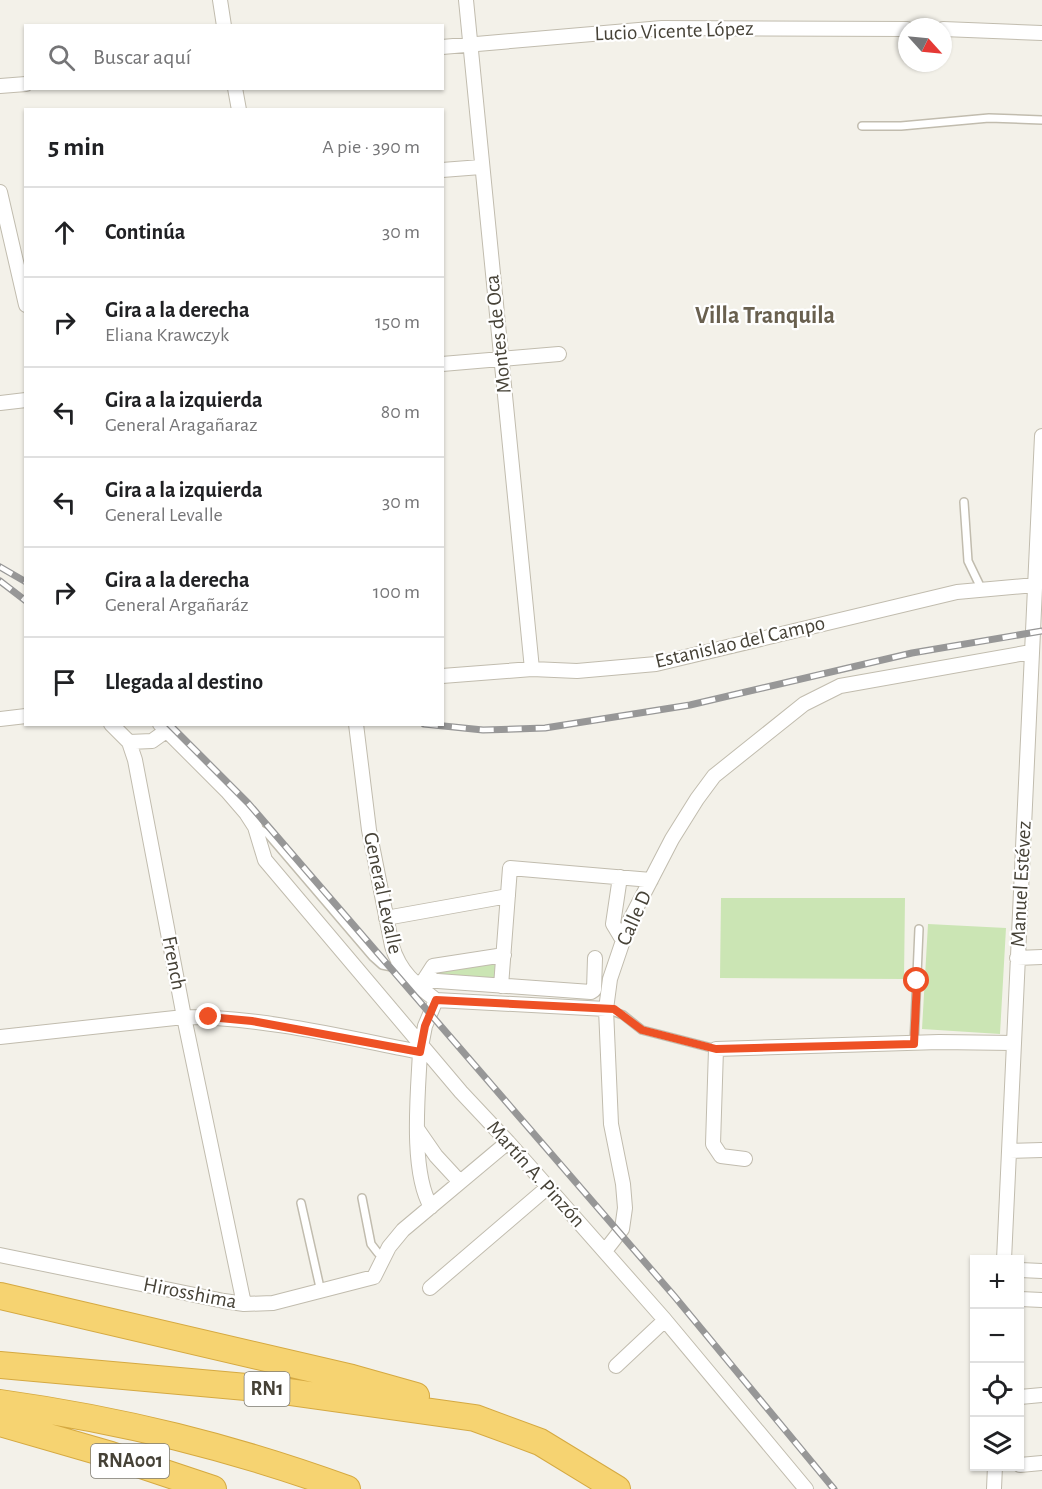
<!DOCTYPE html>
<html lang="es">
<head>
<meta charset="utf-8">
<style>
  body { margin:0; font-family:"Alegreya Sans",sans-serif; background:#f2f2f2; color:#202124 }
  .controls { position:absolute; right:18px; bottom:18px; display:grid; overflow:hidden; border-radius:0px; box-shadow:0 2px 4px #0004 }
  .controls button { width:54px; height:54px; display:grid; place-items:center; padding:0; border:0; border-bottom:2px solid #e0e0e0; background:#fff; color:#202124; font:30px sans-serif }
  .compass { position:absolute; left:898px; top:18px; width:54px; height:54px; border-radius:50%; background:#fff; box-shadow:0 2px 4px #0004; rotate:117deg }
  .stop { position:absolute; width:18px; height:18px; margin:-14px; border:4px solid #ee5125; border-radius:50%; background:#fff }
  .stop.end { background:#ee5125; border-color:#fff; box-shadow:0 2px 6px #0008 }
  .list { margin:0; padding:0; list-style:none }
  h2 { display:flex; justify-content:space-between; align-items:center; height:78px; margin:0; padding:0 24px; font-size:26px }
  h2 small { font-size:20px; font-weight:400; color:#757577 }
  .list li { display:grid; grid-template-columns:39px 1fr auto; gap:18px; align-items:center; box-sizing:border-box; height:90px; padding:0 24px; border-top:2px solid #e0e0e0 }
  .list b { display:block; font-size:22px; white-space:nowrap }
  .list p { margin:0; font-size:20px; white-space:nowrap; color:#757577 }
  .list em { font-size:20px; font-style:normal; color:#757577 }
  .icon { flex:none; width:33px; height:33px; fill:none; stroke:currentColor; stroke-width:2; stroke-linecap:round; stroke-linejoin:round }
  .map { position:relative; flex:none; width:1042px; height:1489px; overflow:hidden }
  .search { position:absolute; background:#fff; box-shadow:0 2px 4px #0004; left:24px; top:24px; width:420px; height:66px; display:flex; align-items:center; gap:15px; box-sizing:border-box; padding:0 21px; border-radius:0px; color:#757577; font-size:22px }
  .panel { position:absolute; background:#fff; box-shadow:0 2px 4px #0004; left:24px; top:108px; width:420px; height:618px; border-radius:0px }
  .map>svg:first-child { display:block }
  .green { fill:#cbe5b4 }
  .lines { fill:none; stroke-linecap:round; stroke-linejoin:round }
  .service-casing { stroke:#c1bcae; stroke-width:10 }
  .minor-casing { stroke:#c1bcae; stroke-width:16 }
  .motorway-casing { stroke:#d5a941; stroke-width:28 }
  .service { stroke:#fff; stroke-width:7 }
  .minor { stroke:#fff; stroke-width:14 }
  .motorway { stroke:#f6d371; stroke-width:26 }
  .rail-casing { stroke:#979797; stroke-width:7 }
  .rail { stroke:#fff; stroke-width:4.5; stroke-dasharray:14; stroke-linecap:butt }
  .route { stroke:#ee5125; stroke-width:8 }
  .labels { text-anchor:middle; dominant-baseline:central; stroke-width:4.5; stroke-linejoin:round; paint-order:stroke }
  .shield { fill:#fff; stroke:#7e7b73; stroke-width:1.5 }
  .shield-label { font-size:20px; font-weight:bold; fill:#464237 }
  .street-label { font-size:21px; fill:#464237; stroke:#fff }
  .quarter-label { font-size:24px; font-weight:bold; fill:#69604f; stroke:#fff }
</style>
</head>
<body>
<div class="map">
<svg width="1042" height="1489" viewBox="0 0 1042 1489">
  <rect width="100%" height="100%" fill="#f3f1e9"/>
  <path class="green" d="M721,898H905L904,979L720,978Z
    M928,924L1006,928L1000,1034L922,1029Z
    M498,962L497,982L433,976L439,970Z"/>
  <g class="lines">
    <defs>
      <path id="service" d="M862,126H901L989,118L1042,120
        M964,502L968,561L981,588
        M257,828L268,834L373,957L382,965L402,969
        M606,1009L623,1015L642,1030L716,1049
        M914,1044L919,929
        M362,1198L371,1244L378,1253L385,1255
        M301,1203L321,1292"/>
      <path id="minor" d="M220,0L224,26
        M466,0L532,669
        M943,29L1042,33
        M442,47L662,28L907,29
        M0,86L26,84
        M235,88L239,110
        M442,170L481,167
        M0,192L26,305
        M442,364L559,354
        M0,403L26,400
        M442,676L532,669L577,671L656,664L957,592L1035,585
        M0,719L26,716
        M111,724L129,742L135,760L184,1017L244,1304
        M160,724L227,791L246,813L255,827L265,860L461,1092L508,1142L665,1320L806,1489
        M356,724L369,830L392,946C400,972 415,984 436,1000
        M129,742L152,741L166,731
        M620,877L613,924L622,939
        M386,918L508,896
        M1017,958L1042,957
        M424,980L433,966L504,955
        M417,985L424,980L591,992L594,990L595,958
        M501,986L510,868L651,880
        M436,1000L606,1009
        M0,1037L184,1017C263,1017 343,1037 420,1052L425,1026L436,1000
        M420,1052C418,1093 410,1171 431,1207
        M418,1130L436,1156L460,1182
        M1010,1151L1042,1150
        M745,1159L721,1156L713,1144L716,1049L939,1042L1013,1043
        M605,1251L622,1229L625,1208L623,1184L611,1124L606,1009L610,979L630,920L672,839L697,799L714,776L804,704L840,686L1031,652
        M0,1255L224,1301L244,1304L273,1303L374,1277L389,1247L403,1230L508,1142
        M1004,1260L1042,436
        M1020,1270L1042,1271
        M430,1288L548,1187
        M1020,1299L1042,1300
        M616,1366L665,1320
        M1020,1397L1042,1395
        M1020,1465L1042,1463
        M994,1489L995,1466"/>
      <path id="motorway" d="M0,1296L352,1378L416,1396
        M0,1365L268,1389L475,1418L540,1442L617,1489
        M0,1403C122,1420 231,1447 347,1489
        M0,1423L111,1455L213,1489"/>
    </defs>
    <use href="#service" class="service-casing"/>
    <use href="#minor" class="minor-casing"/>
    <use href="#motorway" class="motorway-casing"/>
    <use href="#service" class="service"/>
    <use href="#minor" class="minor"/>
    <use href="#motorway" class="motorway"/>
    <defs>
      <path id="rail" d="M0,567L26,582
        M0,581L26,601
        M169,724L248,803L675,1297L834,1489
        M424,724L483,730L545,728L690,705L912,653L1042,631"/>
    </defs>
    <use href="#rail" class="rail-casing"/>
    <use href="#rail" class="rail"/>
  </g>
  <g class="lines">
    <path class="route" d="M209,1017L252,1021L420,1052L425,1026L436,1000L614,1009L642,1030L716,1049L914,1044L917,981"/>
  </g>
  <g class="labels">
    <g class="shield">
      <rect x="244.5" y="1372" width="45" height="34" rx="4.5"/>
      <rect x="91" y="1444" width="78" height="34" rx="4.5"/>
    </g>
    <g class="shield-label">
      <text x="267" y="1389">RN1</text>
      <text x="130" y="1461">RNA001</text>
    </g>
    <g class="street-label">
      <text transform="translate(674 31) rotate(-2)">Lucio Vicente López</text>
      <text transform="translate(498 334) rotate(-96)">Montes de Oca</text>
      <text transform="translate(740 642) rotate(-13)">Estanislao del Campo</text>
      <text transform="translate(1021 884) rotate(-87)">Manuel Estévez</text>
      <text transform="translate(383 893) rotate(78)">General Levalle</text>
      <text transform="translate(634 918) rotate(-66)">Calle D</text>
      <text transform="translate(174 963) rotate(79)">French</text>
      <text transform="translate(536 1174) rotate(48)">Martín A. Pinzón</text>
      <text transform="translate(190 1293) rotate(11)">Hirosshima</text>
    </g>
    <g class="quarter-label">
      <text x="765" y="316">Villa Tranquila</text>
    </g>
  </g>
</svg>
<div class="controls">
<button>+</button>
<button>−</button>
<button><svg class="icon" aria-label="locate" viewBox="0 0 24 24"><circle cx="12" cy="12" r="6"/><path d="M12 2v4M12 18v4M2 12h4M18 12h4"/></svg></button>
<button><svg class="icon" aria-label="layers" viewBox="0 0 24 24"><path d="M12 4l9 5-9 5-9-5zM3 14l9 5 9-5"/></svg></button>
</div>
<svg class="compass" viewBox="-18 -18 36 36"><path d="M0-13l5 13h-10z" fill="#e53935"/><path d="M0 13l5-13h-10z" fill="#757577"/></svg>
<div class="stop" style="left:917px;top:981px"></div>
<div class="stop end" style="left:209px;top:1017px"></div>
<div class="search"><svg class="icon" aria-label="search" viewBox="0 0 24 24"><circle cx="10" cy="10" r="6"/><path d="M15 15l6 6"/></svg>Buscar aquí</div>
<section class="panel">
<h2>5 min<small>A pie · 390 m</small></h2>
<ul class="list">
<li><svg class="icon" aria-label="ahead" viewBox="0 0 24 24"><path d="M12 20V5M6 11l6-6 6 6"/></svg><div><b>Continúa</b></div><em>30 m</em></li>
<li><svg class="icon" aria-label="right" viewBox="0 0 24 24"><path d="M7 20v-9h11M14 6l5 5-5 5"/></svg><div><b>Gira a la derecha</b><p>Eliana Krawczyk</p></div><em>150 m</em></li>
<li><svg class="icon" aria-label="left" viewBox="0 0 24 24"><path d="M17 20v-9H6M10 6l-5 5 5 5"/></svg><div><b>Gira a la izquierda</b><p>General Aragañaraz</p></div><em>80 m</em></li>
<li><svg class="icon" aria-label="left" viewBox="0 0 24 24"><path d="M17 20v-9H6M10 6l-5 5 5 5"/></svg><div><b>Gira a la izquierda</b><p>General Levalle</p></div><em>30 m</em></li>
<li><svg class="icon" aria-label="right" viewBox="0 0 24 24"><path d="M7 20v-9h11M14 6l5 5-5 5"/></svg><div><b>Gira a la derecha</b><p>General Argañaráz</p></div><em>100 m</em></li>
<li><svg class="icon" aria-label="arrive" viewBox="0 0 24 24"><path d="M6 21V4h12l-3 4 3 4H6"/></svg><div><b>Llegada al destino</b></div></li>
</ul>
</section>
</div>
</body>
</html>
